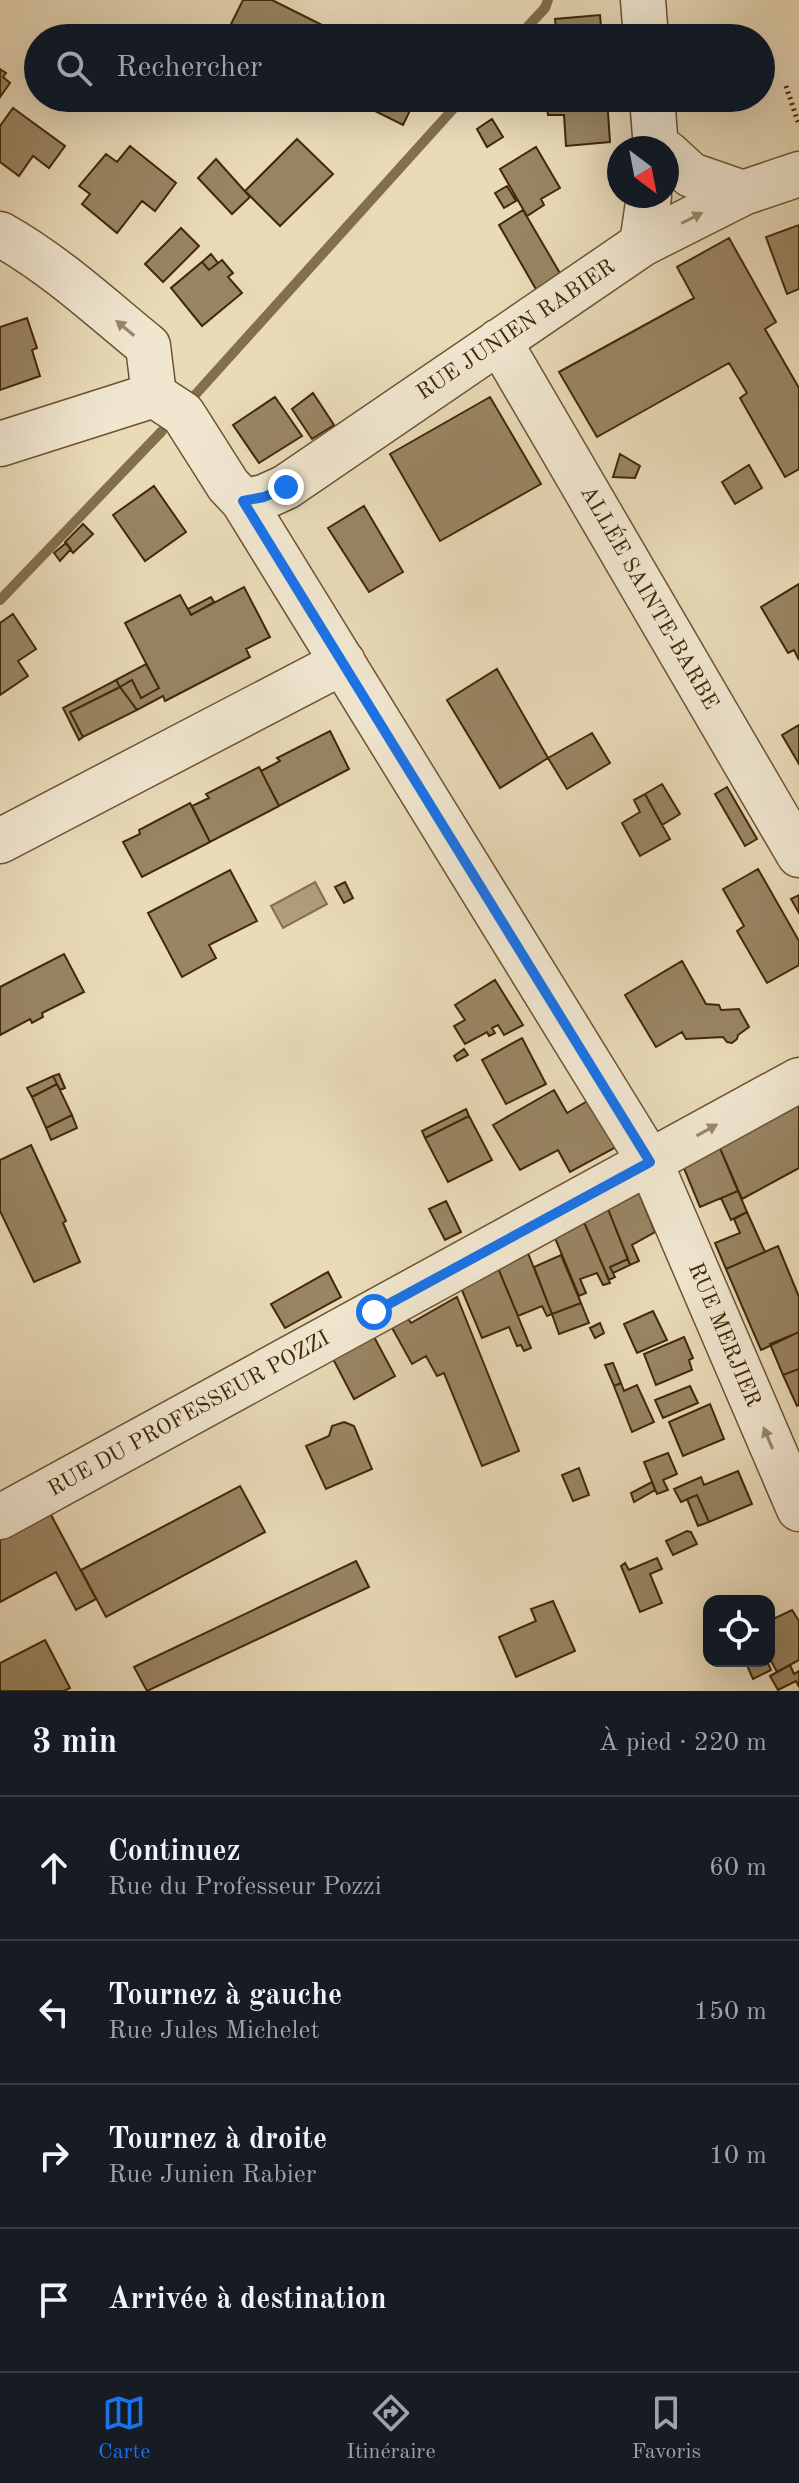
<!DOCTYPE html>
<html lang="fr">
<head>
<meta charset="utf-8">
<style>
  body { margin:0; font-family:"Old Standard TT",serif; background:#20242c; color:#f1f3f6 }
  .controls { position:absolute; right:24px; bottom:24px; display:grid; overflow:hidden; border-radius:16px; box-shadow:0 8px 32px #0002 }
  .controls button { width:72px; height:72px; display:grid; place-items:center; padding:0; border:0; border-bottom:2px solid #363941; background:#171b24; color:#f1f3f6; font:40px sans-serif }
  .compass { position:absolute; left:607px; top:136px; width:72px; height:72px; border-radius:50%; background:#171b24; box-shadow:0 8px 32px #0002; rotate:148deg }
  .stop { position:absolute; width:24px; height:24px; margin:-18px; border:6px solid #1a73e8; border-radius:50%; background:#fff }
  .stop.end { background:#1a73e8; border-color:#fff; box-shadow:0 2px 8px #0008 }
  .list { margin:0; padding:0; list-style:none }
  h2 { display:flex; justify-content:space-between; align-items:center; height:104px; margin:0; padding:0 32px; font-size:34px }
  h2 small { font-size:26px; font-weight:400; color:#9ea1a6 }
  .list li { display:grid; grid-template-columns:52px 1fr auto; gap:24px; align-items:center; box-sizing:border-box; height:144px; padding:0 32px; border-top:2px solid #363941 }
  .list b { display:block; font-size:30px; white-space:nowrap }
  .list p { margin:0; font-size:26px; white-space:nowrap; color:#9ea1a6 }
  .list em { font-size:26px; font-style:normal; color:#9ea1a6 }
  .icon { flex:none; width:44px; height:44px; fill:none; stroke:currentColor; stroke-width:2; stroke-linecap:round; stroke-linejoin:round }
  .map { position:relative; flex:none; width:799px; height:1691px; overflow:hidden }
  .search { position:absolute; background:#171b24; box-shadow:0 8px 32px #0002; left:24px; right:24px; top:24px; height:88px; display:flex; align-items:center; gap:20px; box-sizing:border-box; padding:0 28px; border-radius:44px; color:#9ea1a6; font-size:30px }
  .sheet { height:680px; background:#171b24 }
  nav { display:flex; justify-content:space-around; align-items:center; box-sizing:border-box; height:112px; border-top:2px solid #363941; background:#171b24; font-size:22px; color:#9ea1a6 }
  nav a { display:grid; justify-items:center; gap:4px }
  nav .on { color:#1a73e8 }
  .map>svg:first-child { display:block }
  .water { fill:#b09d7b; stroke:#846e4c; stroke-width:2 }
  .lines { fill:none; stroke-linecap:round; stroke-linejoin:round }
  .stream { stroke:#846e4c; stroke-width:10 }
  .building { fill:#998563; stroke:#422806; stroke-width:2 }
  .minor-casing { stroke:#6c5432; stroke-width:47 }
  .path { stroke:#422806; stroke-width:5; stroke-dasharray:2 4; stroke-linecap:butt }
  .minor { stroke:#f1e7d1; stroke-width:44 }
  .oneway { fill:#9a886c }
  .route { stroke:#1a73e8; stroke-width:10 }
  .labels { text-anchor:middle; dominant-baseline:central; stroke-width:8; stroke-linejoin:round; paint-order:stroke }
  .street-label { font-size:22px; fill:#422806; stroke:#f1e7d1 }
</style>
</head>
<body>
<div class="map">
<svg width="799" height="1691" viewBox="0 0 799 1691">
  <rect width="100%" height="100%" fill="#e9dab8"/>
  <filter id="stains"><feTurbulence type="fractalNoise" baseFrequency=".0025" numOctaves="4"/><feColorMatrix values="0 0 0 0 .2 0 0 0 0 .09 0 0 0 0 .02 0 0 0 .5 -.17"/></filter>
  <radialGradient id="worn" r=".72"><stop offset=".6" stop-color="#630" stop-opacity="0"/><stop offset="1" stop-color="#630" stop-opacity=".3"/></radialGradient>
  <path class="water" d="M315,882L327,904L283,928L271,906Z"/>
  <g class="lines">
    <path class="stream" d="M517,38L545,8L548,0
      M195,395L463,98
      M0,600L162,431"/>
  </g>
  <path class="building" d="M243,0H272L348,38H258L231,24Z
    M600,15L602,38H557L555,19Z
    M90,29L102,38H84Z
    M0,69L6,73L3,77L10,83L0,97Z
    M349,98H416L403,125Z
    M546,98H607L610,142L566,146L564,115H548Z
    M13,108L65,146L49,168L33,156L19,176L0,162V126Z
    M492,119L503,137L487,147L477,129Z
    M297,139L333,174L280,226L245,191Z
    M130,146L176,183L155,211L142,201L117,233L82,204L90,194L79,186L106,154L117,162Z
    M536,147L560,188L541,199L544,205L527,216L500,169Z
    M216,159L250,197L232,214L198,178Z
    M507,186L516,201L504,208L495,193Z
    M523,210L561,275L537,291L499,225Z
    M799,225V289L787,294L766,237Z
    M181,228L199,246L163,282L145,264Z
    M729,238L776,322L765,329L799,388V469L785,477L740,398L747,393L729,363L597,437L559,372L694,298L677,267Z
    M211,254L218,263L209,270L202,262Z
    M222,260L233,273L228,277L242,293L202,326L171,288L202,262L209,270Z
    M27,318L37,348L32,350L40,376L0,390V327Z
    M313,393L334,425L312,439L292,409Z
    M275,397L302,436L259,463L233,425Z
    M490,397L541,484L440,541L390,454Z
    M620,454L640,466L635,478L613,477Z
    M749,465L762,488L735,504L722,482Z
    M154,486L186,532L145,561L113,515Z
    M364,506L403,572L369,592L328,528Z
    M83,524L93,534L73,553L65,542Z
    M66,543L71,549L60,561L54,553Z
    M799,584V660L794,650L788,653L761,607Z
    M244,587L270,637L246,649L250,657L165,701L163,696L137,710L120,687L132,680L141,698L159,688L125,623L180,595L191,615Z
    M211,597L214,602L191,615L188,609Z
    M13,614L36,649L18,661L28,676L0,695V623Z
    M146,664L159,688L141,698L132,680L120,687L116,680Z
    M497,669L548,758L500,788L447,700Z
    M116,680L120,687L70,712L83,737L79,740L63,708Z
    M120,687L137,710L83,737L70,712Z
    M799,725V764L782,735Z
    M330,731L349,769L279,806L261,771L280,761L277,758Z
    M592,733L610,763L567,789L548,758Z
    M259,767L279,806L210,842L192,806L209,798L206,794Z
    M662,784L680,814L662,825L645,794Z
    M727,787L757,839L745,846L715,794Z
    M645,794L670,839L640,856L622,823L640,812L634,800Z
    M190,803L210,842L142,877L123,842L140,834L139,830Z
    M758,869L799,941V965L767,983L737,931L744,926L723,889Z
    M230,870L257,921L209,945L216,958L182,977L148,913Z
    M345,882L353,898L344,903L335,887Z
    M799,895V913L791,899Z
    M64,954L84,992L42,1013L43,1017L32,1023L30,1019L0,1035V987Z
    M682,961L706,1004L719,1005L721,1010L739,1009L749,1027L738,1035L737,1039L732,1043L727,1042L723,1037L686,1039L682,1032L656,1047L625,995Z
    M495,980L523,1025L504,1035L498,1025L492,1028L495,1033L489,1036L487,1032L465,1044L454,1026L465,1020L455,1005Z
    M522,1038L546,1084L506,1104L482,1060Z
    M464,1049L468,1055L457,1061L454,1056Z
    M59,1074L65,1088L60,1090L53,1076Z
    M53,1076L57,1084L32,1097L27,1088Z
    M57,1084L72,1115L46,1128L32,1097Z
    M554,1090L567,1113L591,1099L620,1145L570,1172L558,1150L520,1170L493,1125Z
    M799,1103V1168L742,1199L719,1146Z
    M466,1109L469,1116L425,1138L422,1131Z
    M72,1115L77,1128L51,1140L46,1128Z
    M469,1116L492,1160L448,1182L425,1138Z
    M31,1145L66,1221L63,1223L80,1262L34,1282L0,1211V1160Z
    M719,1146L738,1191L700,1207L683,1166Z
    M738,1191L747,1212L731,1220L721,1198Z
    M639,1193L655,1232L632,1245L639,1261L630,1265L608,1209Z
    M446,1201L461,1232L445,1240L429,1209Z
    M608,1209L628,1259L610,1267L615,1277L609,1280L584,1222Z
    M747,1212L765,1252L726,1269L715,1243L740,1233L734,1219Z
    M584,1222L610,1283L603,1285L597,1273L580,1279L586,1293L579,1296L555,1238Z
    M778,1246L799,1297V1332L761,1350L726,1269Z
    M528,1253L552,1314L547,1316L542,1306L518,1316L498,1268Z
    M561,1255L581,1303L552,1314L534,1267Z
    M628,1259L630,1265L613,1273L610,1267Z
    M498,1268L531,1348L524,1351L521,1345L517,1346L509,1327L482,1338L461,1288Z
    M328,1272L341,1297L285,1328L271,1304Z
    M457,1297L519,1451L482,1466L444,1373L437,1376L426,1356L412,1364L391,1326L407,1317L411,1323Z
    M581,1303L589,1323L559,1334L552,1314Z
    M653,1311L667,1340L637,1353L624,1324Z
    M600,1323L604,1333L595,1338L590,1328Z
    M799,1332V1369L783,1375L770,1344Z
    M373,1335L395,1376L354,1399L332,1357Z
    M684,1337L693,1358L689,1360L692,1370L656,1385L644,1354Z
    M613,1363L621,1383L614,1386L605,1365Z
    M799,1369V1405L797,1406L783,1375Z
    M621,1383L624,1391L637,1385L654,1422L632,1432L614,1386Z
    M690,1386L698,1403L663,1418L655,1400Z
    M710,1404L724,1439L683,1456L669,1422Z
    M344,1422L354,1426L372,1469L326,1489L306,1446L329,1436L332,1426Z
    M668,1453L677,1474L663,1480L668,1490L657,1494L644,1462Z
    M579,1468L589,1495L573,1501L562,1475Z
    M738,1471L752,1504L709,1522L697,1495L681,1502L674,1489L701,1477L704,1485Z
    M652,1482L655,1490L634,1502L631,1493Z
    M240,1486L265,1532L106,1617L81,1570Z
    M697,1495L709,1522L698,1526L687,1499Z
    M50,1513L96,1599L76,1610L56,1572L0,1602V1540Z
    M687,1531L691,1532L697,1544L673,1555L666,1541Z
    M657,1558L662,1569L650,1574L662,1603L640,1612L621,1566L625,1563L629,1570Z
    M356,1561L369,1587L147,1691L134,1667Z
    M553,1601L575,1651L516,1677L499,1637L536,1621L531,1609Z
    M792,1610L799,1621V1660L777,1672L769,1657V1621Z
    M45,1640L70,1688L64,1691H0V1663Z
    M745,1661H767L771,1670L753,1679Z
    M790,1665L794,1674L799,1671V1687L796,1681L778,1690L770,1676Z"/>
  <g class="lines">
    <defs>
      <path id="minor" d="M643,0L646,38
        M652,98L656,148
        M667,153L691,175L743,193
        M0,234C54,264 100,307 148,346L154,395L183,414L228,485L243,501L650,1162L799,1509
        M642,244L649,196
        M499,341L799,855
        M0,444L154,395
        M243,501L264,497L286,487L642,244L743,193L799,174
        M0,841L343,662
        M0,1517L799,1080"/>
    </defs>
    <use href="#minor" class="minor-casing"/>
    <path class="path" d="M786,86L799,125"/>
    <use href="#minor" class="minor"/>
  </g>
  <defs><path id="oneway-solid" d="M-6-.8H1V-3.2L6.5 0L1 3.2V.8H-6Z" transform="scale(2)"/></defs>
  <g class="oneway">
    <use href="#oneway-solid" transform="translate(692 218) rotate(-27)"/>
    <use href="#oneway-solid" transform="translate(125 328) rotate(-140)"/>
    <use href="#oneway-solid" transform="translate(707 1130) rotate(-29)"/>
    <use href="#oneway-solid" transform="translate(768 1438) rotate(-113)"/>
  </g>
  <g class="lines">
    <path class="route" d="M286,487L264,497L243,501L650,1162L374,1312"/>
  </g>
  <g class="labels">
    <g class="street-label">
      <text transform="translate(516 330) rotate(-34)">RUE JUNIEN RABIER</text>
      <text transform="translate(649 598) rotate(60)">ALLÉE SAINTE-BARBE</text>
      <text transform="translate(724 1335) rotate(67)">RUE MERJIER</text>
      <text transform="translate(189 1414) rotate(-29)">RUE DU PROFESSEUR POZZI</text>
    </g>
  </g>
  <rect width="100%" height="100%" filter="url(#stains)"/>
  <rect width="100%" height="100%" fill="url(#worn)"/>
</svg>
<div class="controls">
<button><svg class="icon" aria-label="locate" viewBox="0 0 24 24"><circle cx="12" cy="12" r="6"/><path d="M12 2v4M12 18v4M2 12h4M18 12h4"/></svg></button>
</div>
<svg class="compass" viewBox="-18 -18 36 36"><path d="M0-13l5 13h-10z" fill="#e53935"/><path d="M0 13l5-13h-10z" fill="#9ea1a6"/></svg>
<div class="stop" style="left:374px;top:1312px"></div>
<div class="stop end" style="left:286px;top:487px"></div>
<div class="search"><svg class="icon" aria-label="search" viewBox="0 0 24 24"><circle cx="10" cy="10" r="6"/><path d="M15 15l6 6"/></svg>Rechercher</div>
</div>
<section class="sheet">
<h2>3 min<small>À pied · 220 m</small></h2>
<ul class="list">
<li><svg class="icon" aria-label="ahead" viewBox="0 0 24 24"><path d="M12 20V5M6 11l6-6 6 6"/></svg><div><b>Continuez</b><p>Rue du Professeur Pozzi</p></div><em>60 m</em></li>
<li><svg class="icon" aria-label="left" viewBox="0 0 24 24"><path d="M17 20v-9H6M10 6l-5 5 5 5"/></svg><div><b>Tournez à gauche</b><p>Rue Jules Michelet</p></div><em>150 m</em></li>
<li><svg class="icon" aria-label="right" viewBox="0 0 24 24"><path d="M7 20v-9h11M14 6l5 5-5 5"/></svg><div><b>Tournez à droite</b><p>Rue Junien Rabier</p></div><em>10 m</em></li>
<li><svg class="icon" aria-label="arrive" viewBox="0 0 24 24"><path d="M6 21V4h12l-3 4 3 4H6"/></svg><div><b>Arrivée à destination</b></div></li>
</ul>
</section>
<nav>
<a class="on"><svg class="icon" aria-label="map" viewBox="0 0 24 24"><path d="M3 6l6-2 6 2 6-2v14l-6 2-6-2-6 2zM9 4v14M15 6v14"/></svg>Carte</a>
<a><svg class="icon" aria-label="directions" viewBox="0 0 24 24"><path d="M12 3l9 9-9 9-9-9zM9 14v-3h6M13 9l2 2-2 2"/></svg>Itinéraire</a>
<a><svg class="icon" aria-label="saved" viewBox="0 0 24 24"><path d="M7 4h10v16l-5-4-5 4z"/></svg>Favoris</a>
</nav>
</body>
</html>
